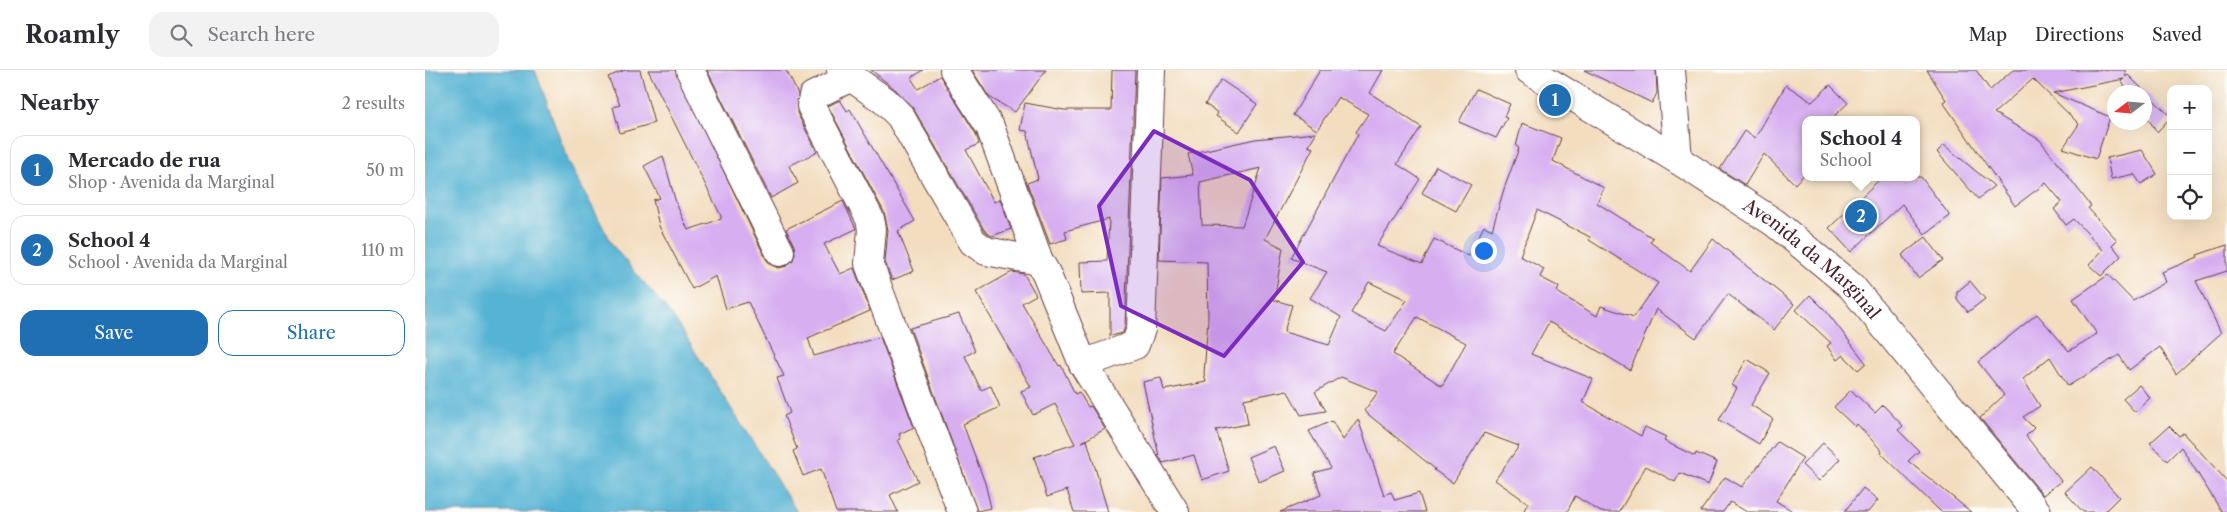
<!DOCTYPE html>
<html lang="en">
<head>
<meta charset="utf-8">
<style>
  body { margin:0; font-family:"Libre Caslon Text",serif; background:#f2f2f3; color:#2b2b33 }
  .controls { position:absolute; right:15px; top:15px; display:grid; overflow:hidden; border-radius:10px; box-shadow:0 5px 20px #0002 }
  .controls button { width:45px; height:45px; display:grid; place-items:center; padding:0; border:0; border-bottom:1px solid #e1e1e2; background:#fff; color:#2b2b33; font:25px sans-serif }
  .compass { position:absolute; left:1682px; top:15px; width:45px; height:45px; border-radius:50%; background:#fff; box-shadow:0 5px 20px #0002; rotate:254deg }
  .you { position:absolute; left:1058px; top:180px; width:18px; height:18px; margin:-12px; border:4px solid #fff; border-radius:50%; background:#1a73e8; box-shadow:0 0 0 8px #1a73e833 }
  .badge { display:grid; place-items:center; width:32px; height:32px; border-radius:50%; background:#1f6fb2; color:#fff; font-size:16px; font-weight:700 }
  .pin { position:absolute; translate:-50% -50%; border:2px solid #fff; box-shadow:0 1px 5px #0006 }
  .popup { position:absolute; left:1377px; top:46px; width:118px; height:65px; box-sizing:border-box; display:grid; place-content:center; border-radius:10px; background:#fff; filter:drop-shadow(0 1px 4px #0005); font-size:16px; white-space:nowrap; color:#7c7c81 }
  .popup b { font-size:19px; color:#2b2b33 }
  .popup::after { content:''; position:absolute; left:50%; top:100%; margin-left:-10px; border:10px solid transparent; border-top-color:#fff }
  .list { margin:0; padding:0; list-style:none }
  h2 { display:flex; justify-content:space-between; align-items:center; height:65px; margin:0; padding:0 20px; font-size:21px }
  h2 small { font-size:16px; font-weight:400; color:#7c7c81 }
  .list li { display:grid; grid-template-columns:32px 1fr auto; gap:15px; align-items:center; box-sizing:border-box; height:70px; margin:0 10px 10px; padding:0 10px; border:1px solid #e1e1e2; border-radius:15px }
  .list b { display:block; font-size:19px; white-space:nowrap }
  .list p { margin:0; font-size:16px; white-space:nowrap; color:#7c7c81 }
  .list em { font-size:16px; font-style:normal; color:#7c7c81 }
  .actions { display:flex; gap:10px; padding:15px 20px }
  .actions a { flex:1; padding:11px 0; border:1px solid #1f6fb2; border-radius:15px; text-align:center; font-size:18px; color:#1f6fb2 }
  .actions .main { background:#1f6fb2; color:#fff }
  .icon { flex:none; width:28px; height:28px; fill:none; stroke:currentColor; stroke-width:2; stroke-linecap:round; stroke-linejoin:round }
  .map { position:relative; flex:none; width:1802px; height:442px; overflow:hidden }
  header { display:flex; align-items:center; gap:30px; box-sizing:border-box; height:70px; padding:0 25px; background:#fff; border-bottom:1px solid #e1e1e2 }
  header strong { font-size:24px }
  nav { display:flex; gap:28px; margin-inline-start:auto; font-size:18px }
  .search { width:350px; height:45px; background:#f2f2f3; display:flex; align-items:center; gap:12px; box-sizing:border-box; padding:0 18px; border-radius:15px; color:#7c7c81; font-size:19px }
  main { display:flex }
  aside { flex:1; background:#fff }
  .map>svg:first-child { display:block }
  .water { fill:#55b3d4; stroke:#506980 }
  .building { fill:#d7aff1; fill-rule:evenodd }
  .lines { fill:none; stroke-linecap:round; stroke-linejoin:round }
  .minor-casing { stroke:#633c41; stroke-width:30 }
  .minor { stroke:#fff; stroke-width:28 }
  .marked { fill:#7b2cbf; fill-opacity:0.2; stroke:#7b2cbf; stroke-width:4; stroke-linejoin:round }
  .labels { text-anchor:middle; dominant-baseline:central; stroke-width:4.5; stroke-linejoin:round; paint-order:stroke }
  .street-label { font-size:18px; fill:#4a1f2b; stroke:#fdfcf7 }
</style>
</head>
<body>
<header>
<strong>Roamly</strong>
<div class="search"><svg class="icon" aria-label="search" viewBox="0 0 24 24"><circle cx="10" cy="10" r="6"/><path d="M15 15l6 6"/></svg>Search here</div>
<nav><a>Map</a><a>Directions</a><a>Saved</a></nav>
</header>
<main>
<aside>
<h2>Nearby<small>2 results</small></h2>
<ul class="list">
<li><span class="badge">1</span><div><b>Mercado de rua</b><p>Shop · Avenida da Marginal</p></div><em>50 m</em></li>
<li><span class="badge">2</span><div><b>School 4</b><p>School · Avenida da Marginal</p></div><em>110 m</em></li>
</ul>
<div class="actions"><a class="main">Save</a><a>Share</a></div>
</aside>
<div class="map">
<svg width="1802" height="442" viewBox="0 0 1802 442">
  <rect width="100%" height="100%" fill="#fdfcf7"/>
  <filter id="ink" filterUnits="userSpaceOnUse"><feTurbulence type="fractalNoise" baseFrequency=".02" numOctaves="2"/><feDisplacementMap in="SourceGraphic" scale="10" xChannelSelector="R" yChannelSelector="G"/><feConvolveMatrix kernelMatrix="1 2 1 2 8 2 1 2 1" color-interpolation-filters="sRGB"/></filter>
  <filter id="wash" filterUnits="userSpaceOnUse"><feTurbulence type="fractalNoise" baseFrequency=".0096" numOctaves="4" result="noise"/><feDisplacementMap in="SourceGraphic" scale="20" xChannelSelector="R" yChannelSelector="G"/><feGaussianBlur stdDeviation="1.12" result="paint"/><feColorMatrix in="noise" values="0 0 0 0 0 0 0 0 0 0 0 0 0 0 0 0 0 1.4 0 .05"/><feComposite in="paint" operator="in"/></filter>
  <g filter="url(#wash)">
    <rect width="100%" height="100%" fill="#f3ddbf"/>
    <path class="water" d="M0,0H110L144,93L188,176L248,247L372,442H0Z"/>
    <g id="blocks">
      <path class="building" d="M200,0H215L229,53L195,63L188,37L195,35L183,7Z
        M223,0H250L341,189L346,195L354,198L362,196L368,190L370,183L369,176L361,159L418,131L431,159L399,174L415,204L429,198L445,241L383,268L389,286L455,267L489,357L474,364L476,369L473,370L493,411L465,425L473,442H411L396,399L378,406L368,381L372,379L359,346L365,343L352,308L359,306L323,232L301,239L291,206L267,219L234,156L228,130L235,128L219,96L238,86L251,133L263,160L296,149V146Z
        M282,0H361L373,24L372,43L392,82L364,96L373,113L346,128Z
        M446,0H498L486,8L493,19L515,6L551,64L554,74L541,80L569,132L575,129L586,159L567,166L560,161L488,38L471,20Z
        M547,0H621L590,42L564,27Z
        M687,0H710L700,256L698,263L685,266V223L656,224L655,192L682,191L684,149L640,161L642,169L625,174L602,113L613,109L602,61L595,60L600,33L639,40H686Z
        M895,0H958L945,23L996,57L972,94L995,109L952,176L997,194L1009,169L1044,186L1059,156L1067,160L1079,119L1094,78L1091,76L1097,53L1136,68L1128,91L1179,118L1172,133L1228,168L1225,172L1265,201L1288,169L1369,234L1349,260L1303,224L1271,268L1231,239L1205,300L1124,252L1106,284L1168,309L1158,332L1216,366L1220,357L1241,367L1239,371L1270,386L1271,383L1292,392L1283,415L1255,403L1250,412L1221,396L1194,442H1176L1150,426L1142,442H1098L1103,433L1070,410L1094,376L1059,363L1028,413L1009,400L1010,399L939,341L953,322L916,307L890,322L901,341L876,345L862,320L819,329L823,354L791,360L804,401L777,410L769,385L738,393L734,386L718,312L736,308L739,320L781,312L779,304L783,250L782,192L734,190L737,108L768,105L763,84L830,69L891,63L883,76L888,78L840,169L858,178L849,230L867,235L859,262L904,275L916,247L885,228L902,202L866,188L933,64L931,62L943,44L913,27L892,60L868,45ZM836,98L817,156L777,155L775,112ZM1112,140L1165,167L1164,170L1233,213L1209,247L1176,236L1172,246L1132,222L1134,217L1115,207L1119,199L1095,186ZM944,212L982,230L961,261L926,243ZM992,247L1041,273L1017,316L968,284Z
        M1159,0H1231L1232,23L1227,33Z
        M1502,0H1551L1565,20L1588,0H1700L1701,7L1703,5L1746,47L1732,62L1720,44V22H1704L1696,11L1699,9L1628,23L1685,47L1671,89L1638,78L1654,54L1608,9L1569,43L1615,70L1666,136L1663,138L1692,170L1687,175L1696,186L1676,206L1664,195L1678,180L1649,149L1641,155L1629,139L1637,132L1621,113L1590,136L1518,32L1521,30Z
        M796,10L832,34L814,62L791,46L793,43L780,34Z
        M1361,15L1387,32L1405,15L1423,33L1409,46L1415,50H1381V102L1370,114L1339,84L1320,115L1295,99L1319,61L1330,68Z
        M1051,19L1085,34L1079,47L1082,48L1071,68L1034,52Z
        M415,30L422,41L425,39L490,151L473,161L489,201L467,210L460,192L463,160L459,142L403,36Z
        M1519,75L1569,116L1553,129L1512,82Z
        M1717,80L1732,104L1716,114L1709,104L1686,109L1682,88Z
        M1011,96L1046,115L1031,141L997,123Z
        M1457,107H1496L1525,146L1500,164L1477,134L1426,182L1404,158Z
        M1501,167L1518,190L1493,208L1477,185Z
        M1802,175V201L1771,211L1796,263L1751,304L1735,277L1704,300L1694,285L1643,316L1625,287L1598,309L1615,336L1598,347L1609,358L1601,366L1636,411L1618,425L1555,348L1579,325L1553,292L1612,244L1644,281L1672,264L1648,229L1683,205L1708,231L1741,212L1737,202L1773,187L1772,185Z
        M587,202L599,204L611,225L597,233L634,296L636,295L650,324L654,322L663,337L666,336L680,359L657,372L662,370L683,442H649L642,420L622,427L609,387L650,374L630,334L608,345L596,321L606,317L551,222Z
        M1545,211L1560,229L1543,242L1532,229V222Z
        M1385,225L1401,241L1441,293L1433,300L1418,285L1412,290L1402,276L1406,273L1371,240Z
        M534,244L550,281L540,286L556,320L566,316L575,337L538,354L560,413L566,438L552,441L485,258Z
        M1322,289L1345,303L1326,335L1348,349L1334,374L1294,350L1312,318L1307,315Z
        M1714,315L1725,328L1710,342L1698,329Z
        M1426,320L1450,343L1458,335L1478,356L1473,360L1494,381L1483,391L1546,442H1516L1456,383L1457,381L1432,354L1430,357L1409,337Z
        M933,349L959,425L966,422L970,430L994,423L1000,442H855L896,425L889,403L906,398L884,361L907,351L918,370Z
        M1744,356L1754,366L1758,363L1802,411V442H1797L1756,377L1742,391L1725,373Z
        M1352,372L1378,388L1351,431L1369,442H1322L1305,432L1298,442H1275L1300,407L1317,417Z
        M1398,373L1415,389L1394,411L1377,395Z
        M849,376L860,401L834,412L823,387Z
        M1667,397L1694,427L1679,442H1658L1640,422Z
        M1438,418L1453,430L1443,442H1419Z"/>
    </g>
  </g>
  <g filter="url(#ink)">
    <use href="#blocks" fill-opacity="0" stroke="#633c41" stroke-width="1"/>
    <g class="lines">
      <defs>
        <g id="minor">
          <path d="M265,0L355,182"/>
          <path d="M416,0L460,31L475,46L548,172L561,181L614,191L621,203L658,294"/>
          <path d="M529,0L565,57L614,191"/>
          <path d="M726,0L716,259L710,275L658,294L750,442"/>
          <path id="s1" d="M1104,0L1253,90L1350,153L1426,216L1612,442"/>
          <path d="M1246,0L1253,90"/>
          <path d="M426,7L388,26L386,36L445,149L447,159L444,194L537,442"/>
        </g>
      </defs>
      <use href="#minor" class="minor-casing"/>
      <use href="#minor" class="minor"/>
    </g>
  </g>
  <path class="marked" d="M729,61L825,110L878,192L799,286L696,236L674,136Z"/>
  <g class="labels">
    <g class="street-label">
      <text stroke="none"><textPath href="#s1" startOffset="341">Avenida da Marginal</textPath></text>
    </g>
  </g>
</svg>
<div class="controls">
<button>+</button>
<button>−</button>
<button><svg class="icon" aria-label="locate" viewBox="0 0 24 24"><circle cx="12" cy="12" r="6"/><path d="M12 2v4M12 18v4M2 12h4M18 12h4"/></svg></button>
</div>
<svg class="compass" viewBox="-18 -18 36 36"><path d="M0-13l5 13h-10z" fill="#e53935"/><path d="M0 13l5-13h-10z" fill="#7c7c81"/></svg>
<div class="you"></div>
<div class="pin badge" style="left:1130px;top:30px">1</div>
<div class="pin badge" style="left:1436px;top:146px">2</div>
<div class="popup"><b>School 4</b>School</div>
</div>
</main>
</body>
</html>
